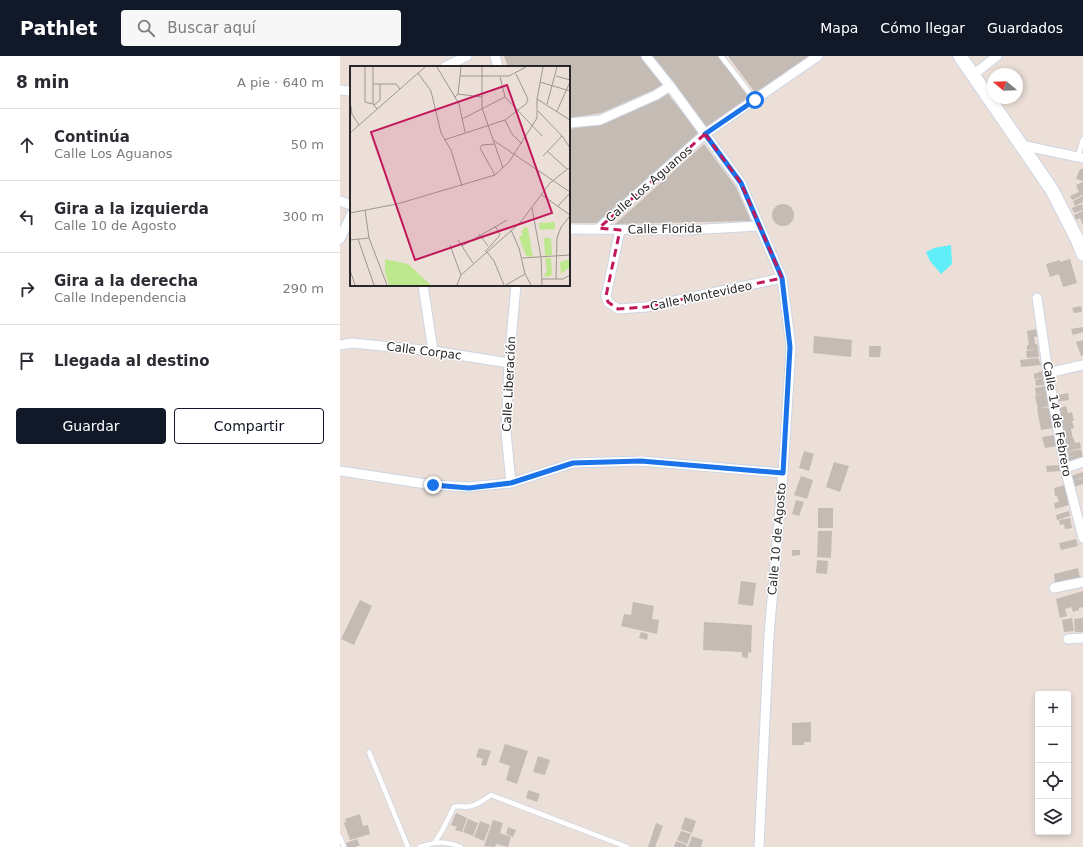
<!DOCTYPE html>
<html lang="es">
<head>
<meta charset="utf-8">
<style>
  body { margin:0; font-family:"DejaVu Sans",sans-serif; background:#f7f7f7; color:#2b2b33 }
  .controls { position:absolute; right:12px; bottom:12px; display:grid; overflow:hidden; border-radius:4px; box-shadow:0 2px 6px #0003 }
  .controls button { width:36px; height:36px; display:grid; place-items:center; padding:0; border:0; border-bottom:1px solid #e1e1e2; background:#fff; color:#2b2b33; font:20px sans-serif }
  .compass { position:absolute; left:647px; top:12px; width:36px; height:36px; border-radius:50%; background:#fff; box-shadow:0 2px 6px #0003; rotate:289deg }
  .stop { position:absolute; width:12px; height:12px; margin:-9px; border:3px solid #1a73e8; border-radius:50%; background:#fff }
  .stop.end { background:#1a73e8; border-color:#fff; box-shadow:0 1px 4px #0008 }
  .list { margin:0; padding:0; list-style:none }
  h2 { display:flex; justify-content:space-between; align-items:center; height:52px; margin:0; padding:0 16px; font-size:17px }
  h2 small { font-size:13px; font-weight:400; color:#7c7c81 }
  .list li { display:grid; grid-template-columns:26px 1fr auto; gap:12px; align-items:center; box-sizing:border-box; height:72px; padding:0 16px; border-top:1px solid #e1e1e2 }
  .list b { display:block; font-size:15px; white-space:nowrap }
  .list p { margin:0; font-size:13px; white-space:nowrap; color:#7c7c81 }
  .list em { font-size:13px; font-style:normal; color:#7c7c81 }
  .actions { display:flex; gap:8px; padding:12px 16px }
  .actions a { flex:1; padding:9px 0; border:1px solid #111827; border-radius:4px; text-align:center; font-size:14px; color:#111827 }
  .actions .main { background:#111827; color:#fff }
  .icon { flex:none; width:22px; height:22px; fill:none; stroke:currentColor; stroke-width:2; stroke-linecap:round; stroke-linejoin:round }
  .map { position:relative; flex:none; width:743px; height:791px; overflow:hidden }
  header { display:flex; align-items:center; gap:24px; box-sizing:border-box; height:56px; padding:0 20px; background:#111827; color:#fff }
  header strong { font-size:19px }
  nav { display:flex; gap:22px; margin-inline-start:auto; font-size:14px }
  .search { width:280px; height:36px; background:#f7f7f7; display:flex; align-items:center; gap:10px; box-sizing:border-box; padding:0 14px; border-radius:4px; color:#7c7c81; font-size:15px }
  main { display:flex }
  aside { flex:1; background:#fff }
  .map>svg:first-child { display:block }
  .water { fill:#60eef9 }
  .building { fill:#c3bbb4 }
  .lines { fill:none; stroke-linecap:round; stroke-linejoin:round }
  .service-casing { stroke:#cdd5e3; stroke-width:6 }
  .minor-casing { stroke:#cdd5e3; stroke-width:11 }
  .secondary-casing { stroke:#cdd5e3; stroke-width:15 }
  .service { stroke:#fff; stroke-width:4.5 }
  .minor { stroke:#fff; stroke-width:9 }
  .secondary { stroke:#fff; stroke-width:13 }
  .route { stroke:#1a73e8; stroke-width:5 }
  .marked { fill:none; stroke:#c2185b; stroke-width:3; stroke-dasharray:8 5; stroke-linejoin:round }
  .labels { text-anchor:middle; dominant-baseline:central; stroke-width:3; stroke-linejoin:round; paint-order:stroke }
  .street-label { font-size:12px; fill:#282828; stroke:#fff }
  .inset-road { fill:none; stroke:#9e9692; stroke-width:1 }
  .view { fill:#c2185b; fill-opacity:0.15; stroke:#c2185b; stroke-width:2 }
  .inset-edge { fill:none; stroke:#282828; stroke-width:2 }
</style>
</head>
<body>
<header>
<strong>Pathlet</strong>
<div class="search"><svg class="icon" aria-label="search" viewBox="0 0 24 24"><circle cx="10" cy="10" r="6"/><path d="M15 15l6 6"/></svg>Buscar aquí</div>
<nav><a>Mapa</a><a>Cómo llegar</a><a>Guardados</a></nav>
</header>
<main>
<aside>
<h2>8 min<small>A pie · 640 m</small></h2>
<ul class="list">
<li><svg class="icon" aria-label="ahead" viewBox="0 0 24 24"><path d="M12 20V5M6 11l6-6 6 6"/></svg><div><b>Continúa</b><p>Calle Los Aguanos</p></div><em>50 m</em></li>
<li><svg class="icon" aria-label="left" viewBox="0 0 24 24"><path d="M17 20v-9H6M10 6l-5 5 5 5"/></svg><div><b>Gira a la izquierda</b><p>Calle 10 de Agosto</p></div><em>300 m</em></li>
<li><svg class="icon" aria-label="right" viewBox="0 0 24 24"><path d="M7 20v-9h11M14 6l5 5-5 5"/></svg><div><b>Gira a la derecha</b><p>Calle Independencia</p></div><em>290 m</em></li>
<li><svg class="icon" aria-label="arrive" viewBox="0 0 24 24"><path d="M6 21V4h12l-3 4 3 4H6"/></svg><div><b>Llegada al destino</b></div></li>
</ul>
<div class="actions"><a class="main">Guardar</a><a>Compartir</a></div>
</aside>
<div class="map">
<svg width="743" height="791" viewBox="0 0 743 791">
  <rect width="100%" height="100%" fill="#ecdfd8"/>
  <path class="water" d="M611,189L612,208L601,218L590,205L586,196L594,192Z"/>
  <path class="building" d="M164,0H302L323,30L261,57L229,62V11H168Z
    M312,0H379L409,42L365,73Z
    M388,0H470L416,38Z
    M328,38L359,77L258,167H229V73L256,69Z
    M364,88L396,131L411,165L275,168Z
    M740,113H743V125L736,123Z
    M743,126V139L732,144L730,140L739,136L736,129Z
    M743,140V146L735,150L733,145Z
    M742,148L743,154L734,157L732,152Z
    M432 159a11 11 0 1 1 22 0a11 11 0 1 1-22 0Z
    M743,155V169L740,162L736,164L734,159Z
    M730,203L737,227L723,231L719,218L710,221L706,208L720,204V206Z
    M741,250L742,256L734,257L732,252Z
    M743,271V276L733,279L731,273Z
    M697,273L698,280L694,281L695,288H697L699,301L687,302L686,295L698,293L687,294V289H689L687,275Z
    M474,280L512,284L511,301L473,297Z
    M743,284V299L741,300L736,286Z
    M529,290H541L540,301H529Z
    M698,302L701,309L681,311L680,304Z
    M702,315L704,329L696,330L695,324L702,322L694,323V318Z
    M705,330L709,350L698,353L695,340L703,338L696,339L695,332Z
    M728,337L729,344L714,346L713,340Z
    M726,350L728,357L732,356L734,365H732L734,372L731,373L733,383L734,382L735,387L740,386L741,392L726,396L716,353Z
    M710,351L713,372L701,374L697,353Z
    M715,379L717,390L705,392L702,381Z
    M741,393L743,402L729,409L727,402L737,399L729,401L728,396Z
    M464,395L474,398L469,415L459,412Z
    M494,406L509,410L500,436L486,431Z
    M721,409V415L707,416L706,410Z
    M743,416V421L732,425L731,420Z
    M461,420L473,424L467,443L454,439Z
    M743,422V428L733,431L732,425Z
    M725,429L729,449L715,453L714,447L719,446L717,440H715L714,432Z
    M456,444L464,446L459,460L452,458Z
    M478,452H493V472H478Z
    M729,455L730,460L717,464L716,459Z
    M730,462L732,472L725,473L724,468L720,469L719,464Z
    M478,475H492L491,502L477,501Z
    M736,483L738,490L721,494L719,487Z
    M452,494H460V499L452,500Z
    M477,504L488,505L487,518L476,517Z
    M738,512L740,522L715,527L714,518Z
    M401,525L416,527L413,550L398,548Z
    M743,535V551L739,552V554L733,556L730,547L731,551L725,553L727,560L720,562L716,543Z
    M20,544L32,550L14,589L1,583Z
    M293,546L314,550L312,563L319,564L317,578L281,570L284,558L291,559Z
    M732,562L734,575L724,576L722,564Z
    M743,562V576H735L734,563Z
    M364,566L412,569L411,597L408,596V602L402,601V596L363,594Z
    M301,576L308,578L307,584L299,582Z
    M471,666V686H464V689H452V667Z
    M165,688L188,695L177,728L166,724L170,710L159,706Z
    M139,692L151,695L146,710L141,709L143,703L136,701Z
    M198,700L210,704L205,719L193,716Z
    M188,734L200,738L197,746L186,742Z
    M116,757L127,762L122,776L115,774L117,771L111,769Z
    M20,758L23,770L28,769L30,778L10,784L4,767L6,766L5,763Z
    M345,761L356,765L352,777L341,773Z
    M128,763L138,767L133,780L123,776Z
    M153,764L163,767L160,777L171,781L168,791L156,788L155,791L144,790Z
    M140,765L150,769L144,785L134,781Z
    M316,767L323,770L315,791H308Z
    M168,771L176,774L173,781L166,778Z
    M341,775L351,778L347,788L337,784Z
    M352,780L363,784L361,791H348Z
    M17,783L20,789L15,791H7L6,787Z
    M336,785L347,789L346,791H334Z"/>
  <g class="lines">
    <defs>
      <path id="service" d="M381,0L415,44
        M738,101L743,83
        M29,696L68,791
        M0,781L4,791
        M95,786L103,773L114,751C120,749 125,752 131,750C138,749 145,743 151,739L287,791
        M80,791C98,785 104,785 121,791"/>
      <path id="minor" d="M155,0L158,11
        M306,0L330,30L401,127L442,222L451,291L443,417L429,579L419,791
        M105,11L127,0
        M633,19L657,0
        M0,34L11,35
        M229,67L260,64L316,39L330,30
        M681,89L743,102
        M0,145L11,149
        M259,172L365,78L478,0
        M229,173L346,174L420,170
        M280,174L266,240L268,246L278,253L306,251L442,222
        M0,183L11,159
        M83,229L93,295
        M697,242L708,317L725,412L743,482
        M0,289L12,287L93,295L169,307
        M708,317L743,309
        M725,412L743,406
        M0,415L93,429L129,431L171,427L233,407L301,405L443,417
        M171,427L166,376L169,307L176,229
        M714,532L743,526
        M728,583L743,582"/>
      <path id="secondary" d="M620,0L712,134L737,183L743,198"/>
    </defs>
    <use href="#service" class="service-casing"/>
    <use href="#minor" class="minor-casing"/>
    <use href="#secondary" class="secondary-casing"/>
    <use href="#service" class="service"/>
    <use href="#minor" class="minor"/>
    <use href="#secondary" class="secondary"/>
  </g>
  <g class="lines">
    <path class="route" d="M93,429L129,432L171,427L233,407L301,405L443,417L450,291L442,222L401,127L365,78L415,44"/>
  </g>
  <path class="marked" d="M365,78L401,127L442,222L306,251L278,253L268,246L266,240L280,174L259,172Z"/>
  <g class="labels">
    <g class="street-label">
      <text transform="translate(309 128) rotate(-41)">Calle Los Aguanos</text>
      <text transform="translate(325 173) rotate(-1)">Calle Florida</text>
      <text transform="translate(361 240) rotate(-12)">Calle Montevideo</text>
      <text transform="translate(84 295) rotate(7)">Calle Corpac</text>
      <text transform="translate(169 328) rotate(-87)">Calle Liberación</text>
      <text transform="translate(717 363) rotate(80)">Calle 14 de Febrero</text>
      <text transform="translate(437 483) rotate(-85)">Calle 10 de Agosto</text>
    </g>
  </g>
  <g transform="translate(10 10)">
    <rect width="220" height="220" fill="#ecdfd8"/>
    <path d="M194,172H201L202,189L195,190ZM35,193L58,198L81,219H39L35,207Z" fill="#bee88e"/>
    <path d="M205,156V163L190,164L189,157ZM175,161L178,162L183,191L176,190L169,171L173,169L171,166ZM195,192H201L202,208L199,211L194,210L197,204ZM220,193V201L211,208L210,196Z" fill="#bee88e"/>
    <path class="inset-road" d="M15,1V36L23,38M23,1V38L27,43M87,1L109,38L115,66M132,1V42L153,102M68,7L81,25L91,67L101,84L112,120M110,10H159L176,1M206,10L220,14M150,11L155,31L192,70M190,16L220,25M23,18H46L50,23M108,28L111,1M105,31L108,28L132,31M187,33L220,54M0,35L2,47M197,38L207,1M24,39L30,34V18M0,45L9,59M188,45L213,71L220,82M207,45L220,16M112,53L155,31M155,54L162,68L172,78M0,67L75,1M94,74L155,54L176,38L178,33L166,8M143,74L220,126M144,78L132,79L130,82L145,109M197,85L217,103M193,90L212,70M192,129L220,149M208,140L220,127M182,142L191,191L192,219M15,144L19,172L37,219M0,147L47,138L145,109L159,96L187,52V33L193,1M161,164L169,182L175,208L181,219M129,168L138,180M8,173L24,219M0,174L19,172M108,174L123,197M100,179L111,209M112,180L157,154M135,186L150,169L145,160M137,186L144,195L154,219M172,192L220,189M0,204L5,219M192,213H213L220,209M206,213L207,172L211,161L220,150M107,219L111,209L170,157L200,117L220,101M156,219L175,208"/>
    <path class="view" d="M157,19L202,147L65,194L21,66Z"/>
    <rect width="220" height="220" class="inset-edge"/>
  </g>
</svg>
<div class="controls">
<button>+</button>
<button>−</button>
<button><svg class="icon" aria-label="locate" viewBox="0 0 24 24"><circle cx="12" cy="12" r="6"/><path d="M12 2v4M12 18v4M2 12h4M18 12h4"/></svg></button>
<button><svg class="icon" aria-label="layers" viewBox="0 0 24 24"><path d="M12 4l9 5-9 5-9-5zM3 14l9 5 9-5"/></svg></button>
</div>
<svg class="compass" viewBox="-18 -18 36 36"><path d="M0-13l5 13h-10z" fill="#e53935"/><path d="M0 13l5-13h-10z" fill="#7c7c81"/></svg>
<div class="stop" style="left:415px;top:44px"></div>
<div class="stop end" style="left:93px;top:429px"></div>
</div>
</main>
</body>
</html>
